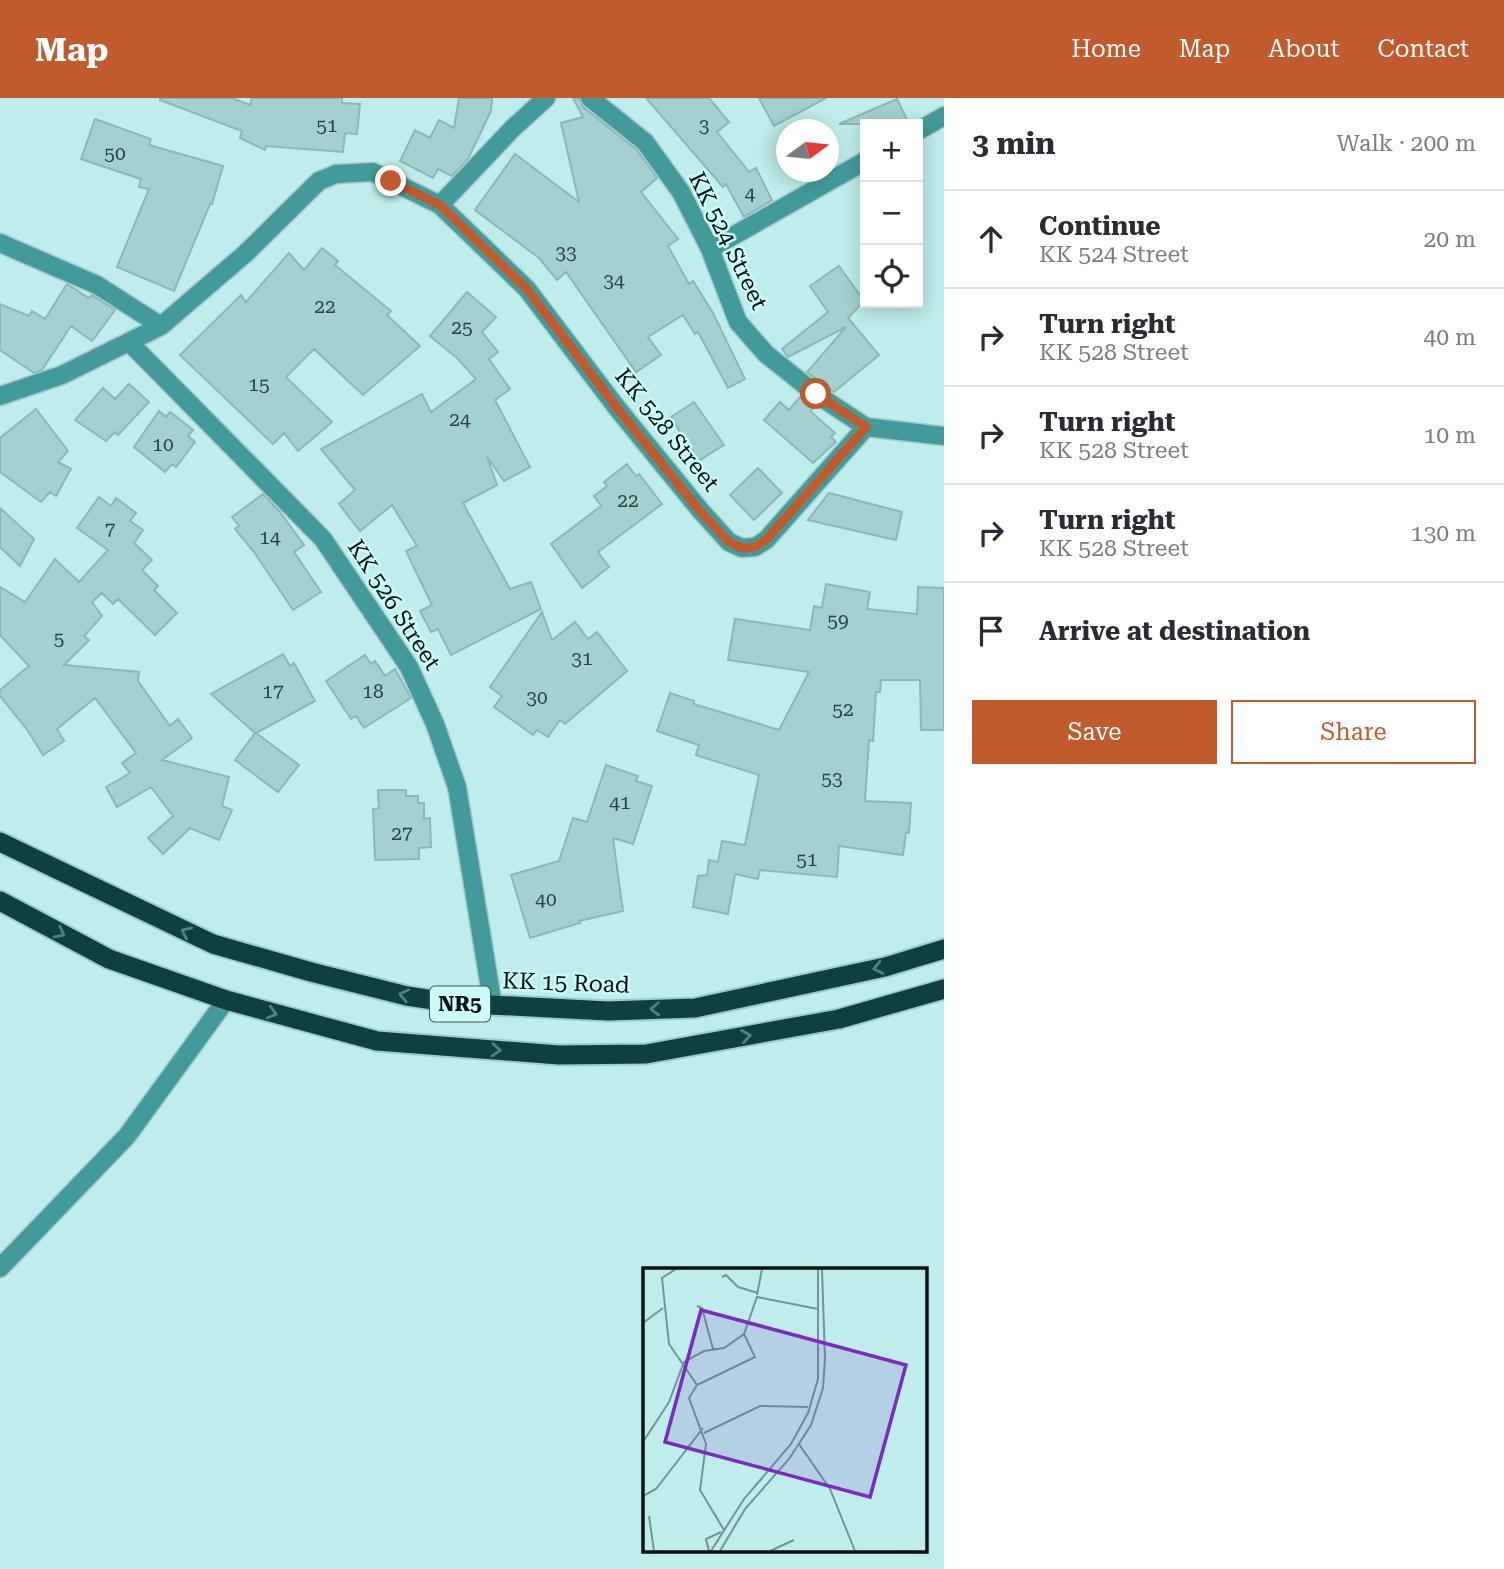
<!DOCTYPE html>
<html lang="en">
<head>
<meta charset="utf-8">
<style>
  body { margin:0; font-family:"Roboto Serif",serif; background:#f7f7f7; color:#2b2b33 }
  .controls { position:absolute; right:21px; top:21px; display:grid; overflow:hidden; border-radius:0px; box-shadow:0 4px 18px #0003 }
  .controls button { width:63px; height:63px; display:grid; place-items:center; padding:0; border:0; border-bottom:2px solid #e1e1e2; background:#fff; color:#2b2b33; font:35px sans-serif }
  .compass { position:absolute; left:776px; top:21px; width:63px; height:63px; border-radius:50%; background:#fff; box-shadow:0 4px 18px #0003; rotate:75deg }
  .stop { position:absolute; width:21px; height:21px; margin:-16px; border:5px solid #c15b2d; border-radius:50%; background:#fff }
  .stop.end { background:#c15b2d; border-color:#fff; box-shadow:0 2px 7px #0008 }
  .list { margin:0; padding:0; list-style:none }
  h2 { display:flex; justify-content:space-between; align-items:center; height:91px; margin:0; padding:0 28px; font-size:30px }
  h2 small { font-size:23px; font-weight:400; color:#7c7c81 }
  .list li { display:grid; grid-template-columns:46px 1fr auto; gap:21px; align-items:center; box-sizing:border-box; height:98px; padding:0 28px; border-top:2px solid #e1e1e2 }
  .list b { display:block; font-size:26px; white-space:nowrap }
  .list p { margin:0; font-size:23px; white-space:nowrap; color:#7c7c81 }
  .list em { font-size:23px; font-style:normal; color:#7c7c81 }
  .actions { display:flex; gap:14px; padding:21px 28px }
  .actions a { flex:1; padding:16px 0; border:2px solid #c15b2d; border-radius:0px; text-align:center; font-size:24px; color:#c15b2d }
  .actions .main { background:#c15b2d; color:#fff }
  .icon { flex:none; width:38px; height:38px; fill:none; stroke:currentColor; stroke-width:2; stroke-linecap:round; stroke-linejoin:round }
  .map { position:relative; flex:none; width:944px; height:1471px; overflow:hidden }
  header { display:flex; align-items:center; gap:42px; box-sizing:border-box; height:98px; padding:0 35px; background:#c15b2d; color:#fff }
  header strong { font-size:33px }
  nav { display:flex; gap:38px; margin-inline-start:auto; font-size:24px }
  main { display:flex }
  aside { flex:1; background:#fff }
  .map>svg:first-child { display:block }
  .building { fill:#a3d1cf; stroke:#8ab8b6; stroke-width:2 }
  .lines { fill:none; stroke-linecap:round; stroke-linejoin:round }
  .minor-casing { stroke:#a0cac8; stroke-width:21 }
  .trunk-casing { stroke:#a0cac8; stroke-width:23 }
  .minor { stroke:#429b99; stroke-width:18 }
  .trunk { stroke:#0e4040; stroke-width:19 }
  .oneway { stroke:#508181 }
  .route { stroke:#c15b2d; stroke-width:9 }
  .labels { text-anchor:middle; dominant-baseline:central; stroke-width:5; stroke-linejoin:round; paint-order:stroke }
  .number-label { font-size:19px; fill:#2a4241 }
  .shield { fill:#cbfaf9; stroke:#3e5857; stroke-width:2 }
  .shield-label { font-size:21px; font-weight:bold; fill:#021212 }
  .street-label { font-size:23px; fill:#021212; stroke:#cbfaf9 }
  .inset-road { fill:none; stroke:#739594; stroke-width:2 }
  .view { fill:#7b2cbf; fill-opacity:0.15; stroke:#7b2cbf; stroke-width:3.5 }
  .inset-edge { fill:none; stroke:#021212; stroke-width:3.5 }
</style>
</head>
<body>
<header>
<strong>Map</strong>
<nav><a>Home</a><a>Map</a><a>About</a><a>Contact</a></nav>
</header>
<main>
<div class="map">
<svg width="944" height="1471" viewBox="0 0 944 1471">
  <rect width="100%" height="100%" fill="#beedeb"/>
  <path class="building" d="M160,0H232L250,7L252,0H342V5L360,6L357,36L345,35L343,54L266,48L265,52L240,40L242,33L160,2Z
    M459,0H492L491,13L468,61L452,78L438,71L433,80L400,63L415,32L430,40L439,22L454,30Z
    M573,0H579L583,9L637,52L657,80L641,94L678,141L668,148L689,186L693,183L713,215L745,281L728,290L698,234L695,236L683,217L648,239L661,257L636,274L566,174L557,182L539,160L475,112L515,56L579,104L561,25L583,19Z
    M646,0H709L729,24L717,34L749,74L756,70L772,102L744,119L726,86L723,89Z
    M759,0H826L774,28Z
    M897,1L909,26H839Z
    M95,21L151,41L149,47L223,68L212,106H210L174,193L117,169L149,91L139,89L141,81L81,61Z
    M322,150L338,163L335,167L391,213L387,217L420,248L363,297L314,251L286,279L332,324L298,353L284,335L273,346L180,257L241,197L246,204L289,155L304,172Z
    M839,168L864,203L848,220L879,257L834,294L807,274L846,229L788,259L782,251L828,214L810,188Z
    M67,186L89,200L92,197L115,212L92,243L71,228L42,272L34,275L0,252V206L29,218L32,213L45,221Z
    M467,194L496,219L482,234L498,254L489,261L510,291L495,302L530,369L504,383L487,359L497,387L463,405L510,491L531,484L541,511L451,557L438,531L431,534L420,513L432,507L406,453L417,448L392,407L360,433L339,406L355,392L321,351L422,296L431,314L476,281L457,260L430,238Z
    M129,286L149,304L118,337L115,334L106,343L75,322L103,290L115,301Z
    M801,298L815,309L810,313L835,335L831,339L836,344L813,365L764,322L780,304L789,312Z
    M694,304L724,347L698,363L671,319Z
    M36,311L68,353L58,364L71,371L56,398L50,394L41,404L0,374V340Z
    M159,313L166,319L170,314L193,332L188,338L195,344L176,369L172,366L165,374L134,349Z
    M627,366L636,378L639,376L662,406L598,454L609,469L582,490L551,446L601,408L594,398L607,388L604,384Z
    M758,370L782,395L754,422L730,397Z
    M829,395L902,414L896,442L808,422Z
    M263,396L279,413L304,447L294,454L321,494L293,512L254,454L235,431L239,428L232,419Z
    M99,399L111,408L116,400L136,415L130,423L143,432L134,445L152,462L142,472L158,488L154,492L177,515L155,537L118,501L113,506L102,495L92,504L102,518L84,538L89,542L64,567L139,574L138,583L170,628L178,621L192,640L162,662L229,679L222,708L232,712L219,742L190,730L163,756L148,740L173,718L151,689L117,709L106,689L130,675L122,665L136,655L95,600L57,631L64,643L43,657L28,633L0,598V592L29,568L0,537V489L25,504L55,461L79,484L108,452L77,430Z
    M0,410L34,441L20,468L0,449Z
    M826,486L870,494L867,511L917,516L918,489L944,490V632H921L920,582H881L880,594H876L873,643L869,642L865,703L911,705L909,735L906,734L903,757L839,748L837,779L760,772L758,781L735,776L728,816L693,809L698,778L707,777L709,762L718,764L722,743L745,747L759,677L696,657L699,647L657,633L670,595L694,603V606L779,632L809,574L728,562L735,521L810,532L814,508L822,510Z
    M542,514L552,542L575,524L588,541L597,534L627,573L565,626L560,622L548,639L537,632L533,637L494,609L502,598L490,589Z
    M283,556L290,568L294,565L315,603L256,635L299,667L278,694L235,662L255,635L211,596Z
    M365,557L371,566L375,563L385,578L395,571L411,600L364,630L356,618L351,621L326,583Z
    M606,667L638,678L636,683L652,688L633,746L613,740L623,813L579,823L580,825L530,840L511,777L559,763L573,720L587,724Z
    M378,692H406V698H418V705H424V721L430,720L431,749L419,750V761L375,762L373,711L379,710Z"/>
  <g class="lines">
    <defs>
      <path id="minor" d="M590,0L645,44L681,94L710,151L738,224L766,256L816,296L866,329L944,338
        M918,33L944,18
        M440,107L527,191L617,310L700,412L729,444L742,450L755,449L766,442L866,329
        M0,145L97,187L161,228
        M710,151L865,63
        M130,245L323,441L409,569L435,626L457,689L493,908
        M0,298L62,277L161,228L246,155L319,83L336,76L373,74L440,107L513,30L546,0
        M0,1170L127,1038L226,902"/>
      <path id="trunk" d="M0,744L213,846L311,874L407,898L453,905L608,913L695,910L885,869L944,851
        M0,803L109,861L226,902L377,943L559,957L646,956L839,921L944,891"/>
    </defs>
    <use href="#minor" class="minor-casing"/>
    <use href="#trunk" class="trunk-casing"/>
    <use href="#minor" class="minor"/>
    <use href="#trunk" class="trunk"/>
  </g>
  <defs><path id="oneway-chevron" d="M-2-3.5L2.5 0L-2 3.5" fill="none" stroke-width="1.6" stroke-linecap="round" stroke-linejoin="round" transform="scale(1.75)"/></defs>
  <g class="oneway">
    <use href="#oneway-chevron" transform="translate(186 834) rotate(-155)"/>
    <use href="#oneway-chevron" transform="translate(60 835) rotate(28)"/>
    <use href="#oneway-chevron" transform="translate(878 870) rotate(167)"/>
    <use href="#oneway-chevron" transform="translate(404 897) rotate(-168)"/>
    <use href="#oneway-chevron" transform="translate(655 911) rotate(178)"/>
    <use href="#oneway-chevron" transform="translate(272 915) rotate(15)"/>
    <use href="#oneway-chevron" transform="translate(746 938) rotate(-10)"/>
    <use href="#oneway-chevron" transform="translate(496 952) rotate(4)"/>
  </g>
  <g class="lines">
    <path class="route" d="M391,83L440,107L527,191L617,310L699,412L729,444L742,450L755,449L766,442L866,329L816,296"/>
  </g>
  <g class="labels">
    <g class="number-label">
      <text x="327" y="27">51</text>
      <text x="704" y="27">3</text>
      <text x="115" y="55">50</text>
      <text x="750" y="95">4</text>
      <text x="566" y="154">33</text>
      <text x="614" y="182">34</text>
      <text x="325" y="208">22</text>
      <text x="462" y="229">25</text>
      <text x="259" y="286">15</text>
      <text x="460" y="321">24</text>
      <text x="163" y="346">10</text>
      <text x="628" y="402">22</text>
      <text x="110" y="431">7</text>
      <text x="270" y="439">14</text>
      <text x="838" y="522">59</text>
      <text x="59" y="540">5</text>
      <text x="582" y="560">31</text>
      <text x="273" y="593">17</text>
      <text x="373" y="593">18</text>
      <text x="537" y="599">30</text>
      <text x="843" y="611">52</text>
      <text x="832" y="680">53</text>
      <text x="620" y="704">41</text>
      <text x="402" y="735">27</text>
      <text x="807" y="761">51</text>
      <text x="546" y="801">40</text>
    </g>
    <rect class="shield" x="430" y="888.5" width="60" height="35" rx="5"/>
    <g class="shield-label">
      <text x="460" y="906">NR5</text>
    </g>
    <g class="street-label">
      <text transform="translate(728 143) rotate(64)">KK 524 Street</text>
      <text transform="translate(667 332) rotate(51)">KK 528 Street</text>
      <text transform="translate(394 507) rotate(57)">KK 526 Street</text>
      <text transform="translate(566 885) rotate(2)">KK 15 Road</text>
    </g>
  </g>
  <g transform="translate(643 1170)">
    <rect width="284" height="284" fill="#beedeb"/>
    <path class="inset-road" d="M33,1L19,10L26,76L54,117L46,130L63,176L57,222L81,262M79,9L83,7L95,19L115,25M114,27L119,1M54,38L59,40L70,81M0,55L20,40M54,117L112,89L101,66M61,165L117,138L165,139M0,174L26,134L41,94L61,83L81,80L101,66L114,29L175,41M156,176L187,221L212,283M0,228L13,221L60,160M6,248L11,283M66,283L63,271L78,264M68,283L101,231L148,176L165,145L175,111V1M77,283L102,241L146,191L168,157L180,120L182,91L179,1M127,283L151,272"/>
    <path class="view" d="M58,42L263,97L227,229L22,174Z"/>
    <rect width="284" height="284" class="inset-edge"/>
  </g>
</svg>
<div class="controls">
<button>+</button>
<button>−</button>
<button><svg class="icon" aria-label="locate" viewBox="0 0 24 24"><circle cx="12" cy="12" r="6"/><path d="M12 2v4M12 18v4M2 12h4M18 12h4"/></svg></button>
</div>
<svg class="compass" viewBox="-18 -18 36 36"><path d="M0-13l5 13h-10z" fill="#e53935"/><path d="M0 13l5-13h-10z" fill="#7c7c81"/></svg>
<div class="stop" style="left:816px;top:296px"></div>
<div class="stop end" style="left:391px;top:83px"></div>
</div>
<aside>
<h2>3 min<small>Walk · 200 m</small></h2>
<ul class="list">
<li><svg class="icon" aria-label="ahead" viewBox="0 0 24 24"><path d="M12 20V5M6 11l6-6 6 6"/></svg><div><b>Continue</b><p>KK 524 Street</p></div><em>20 m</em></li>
<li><svg class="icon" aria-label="right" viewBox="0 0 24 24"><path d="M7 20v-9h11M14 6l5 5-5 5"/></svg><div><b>Turn right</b><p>KK 528 Street</p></div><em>40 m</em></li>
<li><svg class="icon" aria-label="right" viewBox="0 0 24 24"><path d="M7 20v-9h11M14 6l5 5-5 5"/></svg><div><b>Turn right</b><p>KK 528 Street</p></div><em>10 m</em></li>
<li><svg class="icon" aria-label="right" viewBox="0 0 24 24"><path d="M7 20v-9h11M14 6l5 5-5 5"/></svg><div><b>Turn right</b><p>KK 528 Street</p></div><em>130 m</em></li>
<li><svg class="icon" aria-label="arrive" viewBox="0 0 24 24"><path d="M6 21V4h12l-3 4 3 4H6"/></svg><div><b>Arrive at destination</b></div></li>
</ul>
<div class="actions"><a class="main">Save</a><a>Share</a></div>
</aside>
</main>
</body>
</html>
